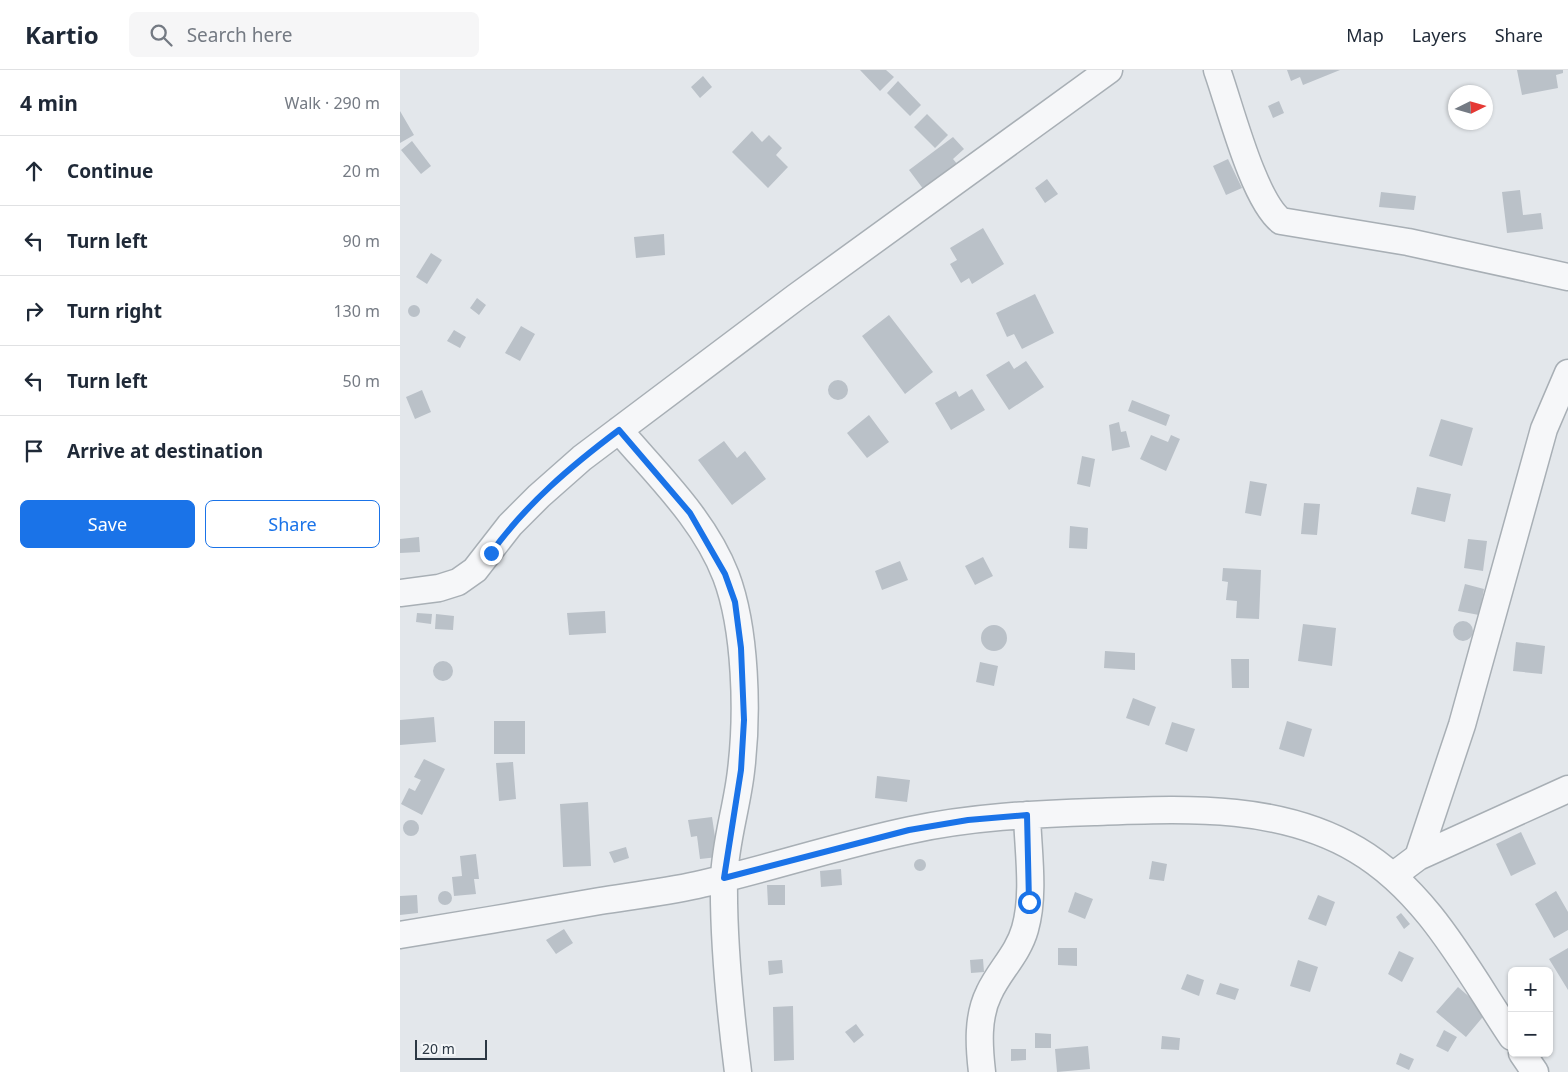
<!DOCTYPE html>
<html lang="en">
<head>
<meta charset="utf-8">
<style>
  body { margin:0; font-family:"Noto Sans",sans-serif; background:#f6f6f7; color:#1f2937 }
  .controls { position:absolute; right:15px; bottom:15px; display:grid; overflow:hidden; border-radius:8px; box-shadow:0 1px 4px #0004 }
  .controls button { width:45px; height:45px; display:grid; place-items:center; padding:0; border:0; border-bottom:1px solid #e0e1e3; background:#fff; color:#1f2937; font:25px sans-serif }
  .compass { position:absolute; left:1048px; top:15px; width:45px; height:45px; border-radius:50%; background:#fff; box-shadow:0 1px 4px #0004; rotate:85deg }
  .scale { position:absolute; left:15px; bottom:12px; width:72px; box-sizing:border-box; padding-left:5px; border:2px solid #2b3743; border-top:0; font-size:14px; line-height:18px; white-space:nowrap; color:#2b3743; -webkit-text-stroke:4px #f3f6f8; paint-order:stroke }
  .stop { position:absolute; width:15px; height:15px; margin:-11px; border:4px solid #1a73e8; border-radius:50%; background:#fff }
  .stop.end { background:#1a73e8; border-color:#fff; box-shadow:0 1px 5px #0008 }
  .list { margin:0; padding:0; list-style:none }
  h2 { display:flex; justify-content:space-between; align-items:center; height:65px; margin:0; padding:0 20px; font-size:21px }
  h2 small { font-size:16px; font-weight:400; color:#747a83 }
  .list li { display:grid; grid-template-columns:32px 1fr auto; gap:15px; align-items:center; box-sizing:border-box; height:70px; padding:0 20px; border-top:1px solid #e0e1e3 }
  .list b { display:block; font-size:19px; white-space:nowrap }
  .list em { font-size:16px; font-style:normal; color:#747a83 }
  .actions { display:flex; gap:10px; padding:15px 20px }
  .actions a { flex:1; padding:11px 0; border:1px solid #1a73e8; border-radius:8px; text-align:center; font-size:18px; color:#1a73e8 }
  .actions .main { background:#1a73e8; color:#fff }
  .icon { flex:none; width:28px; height:28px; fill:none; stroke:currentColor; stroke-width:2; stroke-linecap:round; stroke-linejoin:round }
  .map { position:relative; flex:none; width:1168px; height:1002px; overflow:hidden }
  header { display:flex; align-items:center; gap:30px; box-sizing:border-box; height:70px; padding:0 25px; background:#fff; border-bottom:1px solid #e0e1e3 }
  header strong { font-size:24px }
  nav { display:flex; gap:28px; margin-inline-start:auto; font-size:18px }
  .search { width:350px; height:45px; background:#f6f6f7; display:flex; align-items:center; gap:12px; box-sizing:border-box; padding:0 18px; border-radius:8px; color:#747a83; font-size:19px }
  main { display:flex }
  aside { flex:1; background:#fff }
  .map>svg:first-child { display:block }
  .building { fill:#bac1c8 }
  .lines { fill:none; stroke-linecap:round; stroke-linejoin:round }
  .minor-casing { stroke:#a8afb5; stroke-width:29 }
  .minor { stroke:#f6f7f9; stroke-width:26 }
  .route { stroke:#1a73e8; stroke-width:6 }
</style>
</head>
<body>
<header>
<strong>Kartio</strong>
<div class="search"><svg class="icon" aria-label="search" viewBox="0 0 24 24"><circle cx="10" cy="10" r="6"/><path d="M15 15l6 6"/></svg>Search here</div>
<nav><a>Map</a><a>Layers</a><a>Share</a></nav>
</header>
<main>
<aside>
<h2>4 min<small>Walk · 290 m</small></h2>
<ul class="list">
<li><svg class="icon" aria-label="ahead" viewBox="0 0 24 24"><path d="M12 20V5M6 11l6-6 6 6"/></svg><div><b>Continue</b></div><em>20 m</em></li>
<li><svg class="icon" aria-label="left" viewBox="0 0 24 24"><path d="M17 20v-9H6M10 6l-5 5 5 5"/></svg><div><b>Turn left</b></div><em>90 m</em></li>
<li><svg class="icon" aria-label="right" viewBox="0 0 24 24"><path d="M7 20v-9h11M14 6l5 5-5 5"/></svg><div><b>Turn right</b></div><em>130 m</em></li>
<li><svg class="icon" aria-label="left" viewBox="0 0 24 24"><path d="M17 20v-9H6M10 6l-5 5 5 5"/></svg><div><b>Turn left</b></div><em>50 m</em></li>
<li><svg class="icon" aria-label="arrive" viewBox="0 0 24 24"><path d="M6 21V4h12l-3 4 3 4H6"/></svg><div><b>Arrive at destination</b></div></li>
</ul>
<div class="actions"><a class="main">Save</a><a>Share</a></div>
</aside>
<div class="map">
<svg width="1168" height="1002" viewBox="0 0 1168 1002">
  <rect width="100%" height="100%" fill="#e3e7eb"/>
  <path class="building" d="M460,0H486L494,7L480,21Z
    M887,0H940L903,15L900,7L891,11Z
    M1117,0H1163V3L1156,5L1158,18L1122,25Z
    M303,6L312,17L300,28L291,17Z
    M498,11L521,35L510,46L487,23Z
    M879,31L884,43L873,48L868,36Z
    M0,41L14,65L0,73Z
    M527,44L548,65L535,78L514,57Z
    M352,61L362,72L369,65L382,78L376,85L388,97L368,118L332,82Z
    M553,67L564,79L553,89L558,95L524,120L509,100Z
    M12,71L31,96L21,104L1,80Z
    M828,89L842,118L826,125L813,96Z
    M647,109L658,124L645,133L635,118Z
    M1120,120L1123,145L1141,143L1143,159L1107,163L1102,122Z
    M981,122L1016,126L1014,140L979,137Z
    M583,158L604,194L572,214L569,208L561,213L550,194L557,190L550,178Z
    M264,164L265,185L236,188L234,167Z
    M31,183L42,190L27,214L16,207Z
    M635,224L654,263L622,279L614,264L607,267L596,243Z
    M77,228L86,235L79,245L70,238Z
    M8 241a6 6 0 1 1 12 0a6 6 0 1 1-12 0Z
    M489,245L533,302L505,324L462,266Z
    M121,256L135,264L120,291L105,283Z
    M54,260L66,267L60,278L47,271Z
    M609,291L614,299L626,291L644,317L609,340L586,305Z
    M428 320a10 10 0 1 1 20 0a10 10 0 1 1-20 0Z
    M572,319L585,340L551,360L535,333L556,321L559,327Z
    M22,320L31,342L15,349L6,327Z
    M732,330L770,345L766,356L728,341Z
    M469,345L489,372L467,388L447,363Z
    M1041,349L1073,358L1062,396L1029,386Z
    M719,352L721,362L726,361L730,377L712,381L709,355Z
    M751,365L768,372L771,365L780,369L766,401L740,389Z
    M324,371L337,388L345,381L366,409L332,435L298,390Z
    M682,386L695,389L690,417L677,414Z
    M850,411L867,414L861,446L845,443Z
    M1017,417L1051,424L1045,452L1011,444Z
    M904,433L920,434L917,465L901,464Z
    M670,456L688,458L687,479L669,478Z
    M19,467L20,482L0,483V469Z
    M1068,469L1087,471L1083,501L1064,498Z
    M583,487L593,506L575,515L565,496Z
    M500,491L508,510L482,520L475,501Z
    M823,498L861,500L859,549L836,548L837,531L826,530L828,512L822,511Z
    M1065,514L1084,519L1079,545L1058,541Z
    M205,541L206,563L169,565L167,543Z
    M17,543L32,544L31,554L16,552Z
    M36,544L54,546L53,560L35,559Z
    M1053 561a10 10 0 1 1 20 0a10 10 0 1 1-20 0Z
    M903,554L936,558L932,596L898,591Z
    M581 568a13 13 0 1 1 26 0a13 13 0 1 1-26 0Z
    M1116,572L1145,576L1142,604L1113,601Z
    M705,581L735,583V600L704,598Z
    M831,589H849V618H832Z
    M33 601a10 10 0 1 1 20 0a10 10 0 1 1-20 0Z
    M580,592L598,596L594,616L576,612Z
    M733,628L756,637L749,656L726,648Z
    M34,647L36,672L0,675V650Z
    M94,651H125V684H94Z
    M887,651L912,659L904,687L879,679Z
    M772,652L795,659L787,682L765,674Z
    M24,689L45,699L22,745L1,734L9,718L15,721L21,710L14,707Z
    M113,692L116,729L99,731L96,693Z
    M477,706L510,710L507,732L475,728Z
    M188,732L191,796L163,797L160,734Z
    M312,747L318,787L300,789L297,766L291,767L288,750Z
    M3 758a8 8 0 1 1 16 0a8 8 0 1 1-16 0Z
    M1121,762L1136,794L1111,806L1096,774Z
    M226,777L229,788L214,793L209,782Z
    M76,784L79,809H74L76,824L54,826L52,807L62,806L60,786Z
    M514 795a6 6 0 1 1 12 0a6 6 0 1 1-12 0Z
    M752,791L767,794L764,811L749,809Z
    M441,799L442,815L421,817L420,801Z
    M367,815H385V835H368Z
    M38 828a7 7 0 1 1 14 0a7 7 0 1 1-14 0Z
    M1156,821L1168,842V860L1154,868L1135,834Z
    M675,822L693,829L685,849L668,842Z
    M17,825L18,843L0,845V826Z
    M918,825L935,832L926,856L908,849Z
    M1001,843L1010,854L1004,859L996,847Z
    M164,859L173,873L156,884L146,870Z
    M658,878H677V896L658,895Z
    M1168,878V920L1149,889Z
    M999,881L1014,888L1002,912L988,904Z
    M583,889L584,902L571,903L570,890Z
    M382,890L383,903L369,905L368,891Z
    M898,890L918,897L910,922L890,916Z
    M787,904L804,910L799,926L781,919Z
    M820,913L839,919L835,930L816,924Z
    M1058,917L1087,942L1066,967L1036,942Z
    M393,936L394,990L374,991L373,937Z
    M456,954L464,965L454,973L445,962Z
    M1044,960L1057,967L1048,982L1036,976Z
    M635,963L651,964V978H635Z
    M762,966L780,968L779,980L761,979Z
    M688,976L690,999L657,1002L655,979Z
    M611,979H626V990L611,991Z
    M1000,983L1014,989L1009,1000L996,994Z"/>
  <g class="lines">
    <defs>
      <path id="minor" d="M817,0C830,36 853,129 881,151L1008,172L1168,207
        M219,360C258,406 304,449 326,506C346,559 348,644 341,701C337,737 325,773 324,809C323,873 330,939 338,1002
        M0,523L39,518L58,512L75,500L110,455L139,426L182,388L396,227L709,0
        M1018,787L1168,719
        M994,805L1018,787L1062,655L1144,359L1168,303
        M0,865C67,854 133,843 200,831C232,826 265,822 297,815C368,799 439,775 511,760C571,747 632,744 694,742C782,739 878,733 957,780C1028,822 1067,900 1112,967
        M1122,983L1135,1002
        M582,1002C579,976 577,947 589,923C599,901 618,884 625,859C635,824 628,781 627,745"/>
    </defs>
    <use href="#minor" class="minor-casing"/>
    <use href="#minor" class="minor"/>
  </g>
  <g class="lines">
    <path class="route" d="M91,483C126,434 171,396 219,360L290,443L325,504L335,532L341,578L344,650L341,700L324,808L509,760L568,750L627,745L629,832"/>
  </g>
</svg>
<div class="controls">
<button>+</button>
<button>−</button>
</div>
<svg class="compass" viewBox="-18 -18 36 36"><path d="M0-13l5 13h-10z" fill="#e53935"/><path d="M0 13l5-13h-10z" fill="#747a83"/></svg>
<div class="scale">20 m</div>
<div class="stop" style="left:629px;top:832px"></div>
<div class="stop end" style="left:91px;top:483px"></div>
</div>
</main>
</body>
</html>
